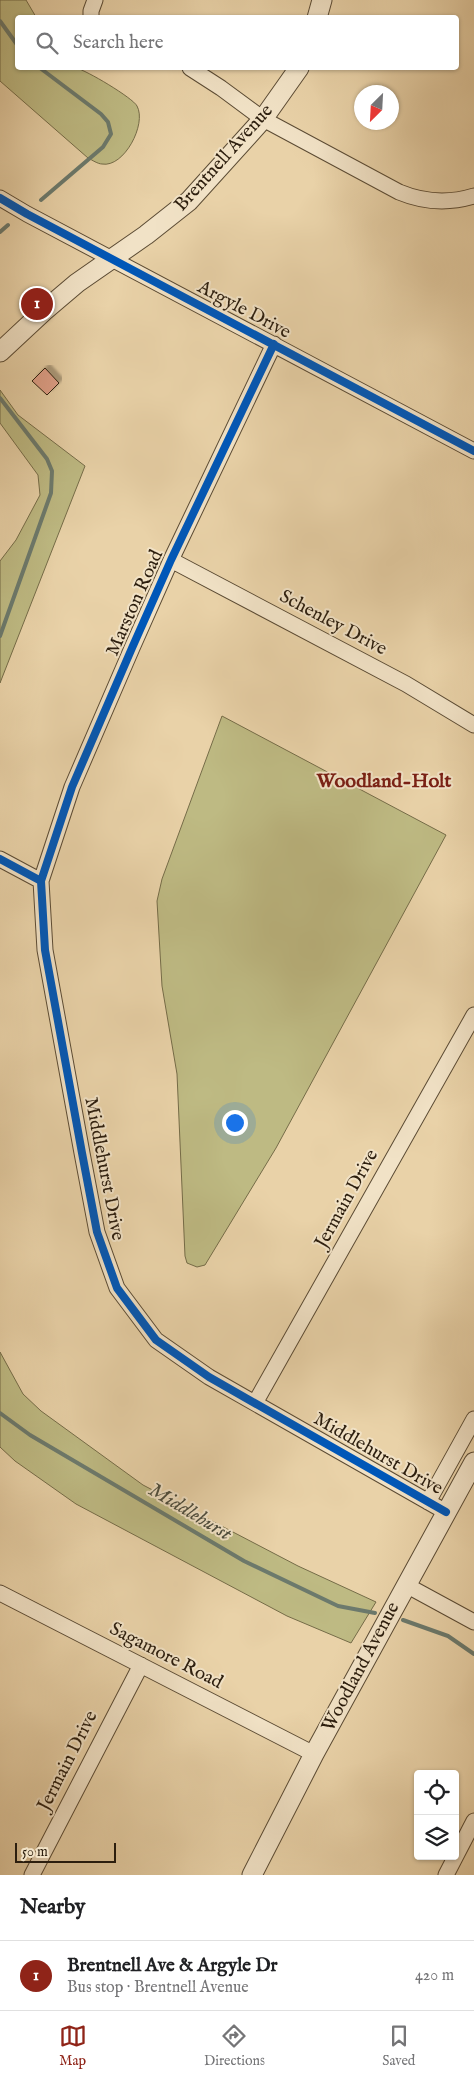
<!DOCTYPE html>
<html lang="en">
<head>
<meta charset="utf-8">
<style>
  body { margin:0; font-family:"IM FELL English",serif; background:#f2f2f2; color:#202124 }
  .controls { position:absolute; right:15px; bottom:15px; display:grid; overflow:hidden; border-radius:5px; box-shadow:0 1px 4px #0004 }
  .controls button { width:45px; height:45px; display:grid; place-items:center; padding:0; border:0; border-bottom:1px solid #e0e0e0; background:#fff; color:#202124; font:25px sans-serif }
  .compass { position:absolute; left:354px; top:85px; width:45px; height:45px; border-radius:50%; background:#fff; box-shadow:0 1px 4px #0004; rotate:204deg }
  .scale { position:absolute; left:15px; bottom:12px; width:101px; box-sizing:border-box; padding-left:5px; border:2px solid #2c1e0e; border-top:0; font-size:14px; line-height:18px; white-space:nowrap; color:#2c1e0e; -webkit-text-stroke:4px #f1e2c6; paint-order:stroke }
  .you { position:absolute; left:234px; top:1122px; width:18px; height:18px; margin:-12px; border:4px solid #fff; border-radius:50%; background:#1a73e8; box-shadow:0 0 0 8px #1a73e833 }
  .badge { display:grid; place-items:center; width:32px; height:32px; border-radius:50%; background:#8f2418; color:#fff; font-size:16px; font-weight:700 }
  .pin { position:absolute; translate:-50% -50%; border:2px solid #fff; box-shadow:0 1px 5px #0006 }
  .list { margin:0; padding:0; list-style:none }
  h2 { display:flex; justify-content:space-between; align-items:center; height:65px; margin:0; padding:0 20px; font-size:21px }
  h2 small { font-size:16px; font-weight:400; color:#757577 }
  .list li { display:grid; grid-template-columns:32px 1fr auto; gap:15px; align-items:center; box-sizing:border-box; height:70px; padding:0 20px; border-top:1px solid #e0e0e0 }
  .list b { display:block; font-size:19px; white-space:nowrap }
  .list p { margin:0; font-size:16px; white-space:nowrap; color:#757577 }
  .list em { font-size:16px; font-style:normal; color:#757577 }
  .icon { flex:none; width:28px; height:28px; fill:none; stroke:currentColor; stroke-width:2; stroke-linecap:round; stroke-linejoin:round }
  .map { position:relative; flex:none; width:474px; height:1875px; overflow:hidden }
  .search { position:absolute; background:#fff; box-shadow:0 1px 4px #0004; left:15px; right:15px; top:15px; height:55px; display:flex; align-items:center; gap:12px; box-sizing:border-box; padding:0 18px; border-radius:5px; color:#757577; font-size:19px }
  .sheet { height:135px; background:#fff }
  nav { display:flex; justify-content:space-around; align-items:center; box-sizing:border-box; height:70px; border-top:1px solid #e0e0e0; background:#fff; font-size:14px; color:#757577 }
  nav a { display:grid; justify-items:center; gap:2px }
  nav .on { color:#8f2418 }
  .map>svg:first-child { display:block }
  .green { fill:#beba83; stroke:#756c48 }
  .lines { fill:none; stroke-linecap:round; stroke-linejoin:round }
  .stream { stroke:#6c7a6d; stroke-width:4 }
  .building { fill:#e3a28b; stroke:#2c1e0e; filter:url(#shadow) }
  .minor-casing { stroke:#5b4b34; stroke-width:17 }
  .tertiary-casing { stroke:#5b4b34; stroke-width:21 }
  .minor { stroke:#f1e2c6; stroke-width:15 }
  .tertiary { stroke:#f1e2c6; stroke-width:19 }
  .cycleway-casing { stroke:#f1e2c6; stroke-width:11 }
  .cycleway { stroke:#0057b8; stroke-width:8 }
  .labels { text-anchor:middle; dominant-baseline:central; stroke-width:4; stroke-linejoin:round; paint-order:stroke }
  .street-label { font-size:19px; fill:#2c1e0e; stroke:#f1e2c6 }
  .neighbourhood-label { font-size:20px; font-weight:bold; fill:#7a1f14; stroke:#f1e2c6 }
  .water-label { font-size:20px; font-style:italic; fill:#4c4c3d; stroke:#f1e2c6 }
</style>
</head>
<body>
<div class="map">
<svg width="474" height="1875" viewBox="0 0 474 1875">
  <defs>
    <filter id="shadow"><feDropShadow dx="4.5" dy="-4.5" stdDeviation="1" flood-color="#0004"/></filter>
  </defs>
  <rect width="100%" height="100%" fill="#e9d2a8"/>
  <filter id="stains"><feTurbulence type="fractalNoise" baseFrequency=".004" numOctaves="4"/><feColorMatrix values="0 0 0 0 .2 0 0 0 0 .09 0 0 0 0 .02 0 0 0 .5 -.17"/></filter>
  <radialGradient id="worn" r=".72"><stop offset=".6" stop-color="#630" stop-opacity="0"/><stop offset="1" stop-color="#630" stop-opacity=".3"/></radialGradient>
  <path class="green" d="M0,0H26L36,17L18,18V68C31,68 64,65 76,68C86,70 133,98 137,106C147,124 124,168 102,164C98,164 92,160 88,158L0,81Z
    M0,390L18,415L85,466L0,683V561L16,540L40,495L38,475L0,423Z
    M222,716L446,835L276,1148L205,1265L197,1267L187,1263L185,1256L177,1074L162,986L157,901L162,879Z
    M0,1352L23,1394L41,1411L143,1485L298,1566L376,1602L351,1643L287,1616L76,1504L15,1461L0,1447Z"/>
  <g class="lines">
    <path class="stream" d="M0,21L18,46
      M40,68L101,114L108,122L111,134L103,147L41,200
      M0,232L8,225
      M0,398L47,459L52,471L51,493L0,636
      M0,1413L30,1435L244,1561L338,1606L375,1613
      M403,1620L448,1636L474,1654"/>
  </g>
  <path class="building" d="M45,368L59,383L47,395L32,381Z"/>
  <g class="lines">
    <defs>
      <path id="minor" d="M91,18V11L95,0
        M190,68L221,88L263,119L399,192C423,202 448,204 474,196
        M0,198L27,214L474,451
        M171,560L406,684L474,725
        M0,859L41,881L45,950L82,1153L97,1232L117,1288L156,1340L209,1377L446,1512
        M41,881L72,787L132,648L171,560L274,344
        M255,1403L474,1015
        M428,1502L474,1419
        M406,1585L474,1622
        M0,1593L314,1754
        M32,1875L141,1665
        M446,1875L474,1821"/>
      <path id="tertiary" d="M317,18L322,0
        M0,352L44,311L77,283L146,235L189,201L263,119L299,68
        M252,1875L314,1754L474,1462"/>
    </defs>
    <use href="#minor" class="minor-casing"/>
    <use href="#tertiary" class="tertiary-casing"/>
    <use href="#minor" class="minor"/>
    <use href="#tertiary" class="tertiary"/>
    <defs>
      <path id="cycleway" d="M0,198L27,214L474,451
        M0,859L41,881L45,950L82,1153L97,1232L117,1288L156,1340L209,1377L446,1512
        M41,881L72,787L132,648L171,560L274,344"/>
    </defs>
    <use href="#cycleway" class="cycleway-casing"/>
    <use href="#cycleway" class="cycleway"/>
  </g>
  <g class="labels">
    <g class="street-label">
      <text transform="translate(224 158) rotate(-48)">Brentnell Avenue</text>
      <text transform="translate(244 310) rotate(28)">Argyle Drive</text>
      <text transform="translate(135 603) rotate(-66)">Marston Road</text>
      <text transform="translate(333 623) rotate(28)">Schenley Drive</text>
      <text transform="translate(104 1169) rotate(79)">Middlehurst Drive</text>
      <text transform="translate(347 1199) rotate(-61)">Jermain Drive</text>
      <text transform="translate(378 1454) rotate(30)">Middlehurst Drive</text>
      <text transform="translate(166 1656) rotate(27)">Sagamore Road</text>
      <text transform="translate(361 1667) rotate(-62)">Woodland Avenue</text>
      <text transform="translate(68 1761) rotate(-63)">Jermain Drive</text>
    </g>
    <g class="neighbourhood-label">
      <text x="384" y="781">Woodland-Holt</text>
    </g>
    <g class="water-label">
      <text transform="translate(190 1512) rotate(31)">Middlehurst</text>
    </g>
  </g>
  <rect width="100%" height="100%" filter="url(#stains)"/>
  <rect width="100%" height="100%" fill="url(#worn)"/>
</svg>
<div class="controls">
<button><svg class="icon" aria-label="locate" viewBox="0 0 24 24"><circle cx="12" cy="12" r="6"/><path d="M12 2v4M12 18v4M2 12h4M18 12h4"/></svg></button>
<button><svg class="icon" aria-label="layers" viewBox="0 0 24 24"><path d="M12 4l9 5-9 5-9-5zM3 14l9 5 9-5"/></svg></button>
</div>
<svg class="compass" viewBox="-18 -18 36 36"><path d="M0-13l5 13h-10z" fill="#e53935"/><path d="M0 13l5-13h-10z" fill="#757577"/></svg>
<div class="scale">50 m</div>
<div class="you"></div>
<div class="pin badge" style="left:37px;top:304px">1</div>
<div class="search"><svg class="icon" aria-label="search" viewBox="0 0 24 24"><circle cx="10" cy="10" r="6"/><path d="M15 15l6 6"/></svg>Search here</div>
</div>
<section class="sheet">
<h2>Nearby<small></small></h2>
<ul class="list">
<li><span class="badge">1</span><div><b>Brentnell Ave &amp; Argyle Dr</b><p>Bus stop · Brentnell Avenue</p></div><em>420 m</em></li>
</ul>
</section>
<nav>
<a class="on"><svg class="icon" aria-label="map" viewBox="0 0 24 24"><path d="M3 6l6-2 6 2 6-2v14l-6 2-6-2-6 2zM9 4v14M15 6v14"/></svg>Map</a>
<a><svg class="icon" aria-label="directions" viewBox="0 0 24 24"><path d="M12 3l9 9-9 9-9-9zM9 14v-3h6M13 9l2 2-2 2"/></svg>Directions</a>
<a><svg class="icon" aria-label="saved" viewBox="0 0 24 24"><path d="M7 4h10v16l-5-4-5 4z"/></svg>Saved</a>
</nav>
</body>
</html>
